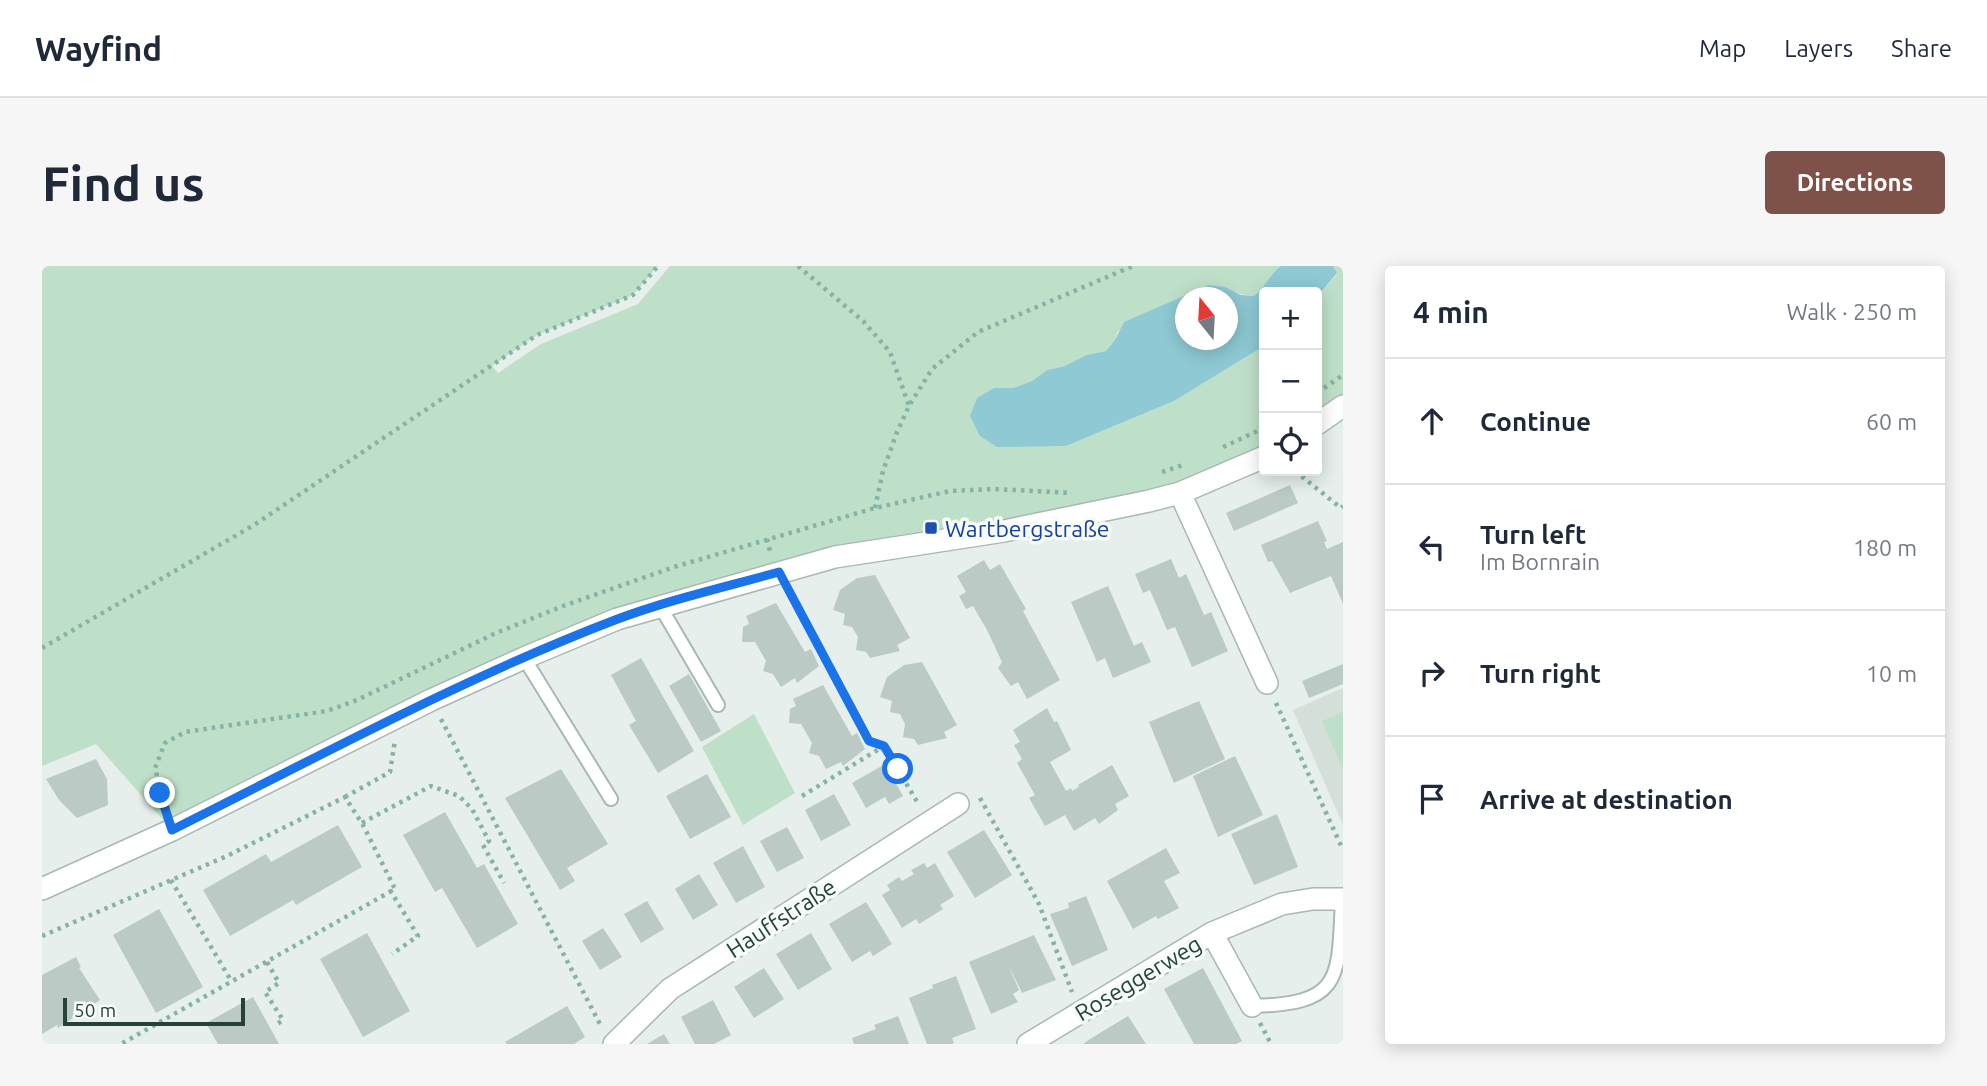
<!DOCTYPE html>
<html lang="en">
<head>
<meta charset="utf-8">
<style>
  body { margin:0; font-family:Ubuntu,sans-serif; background:#f6f6f7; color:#1f2937 }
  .controls { position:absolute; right:21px; top:21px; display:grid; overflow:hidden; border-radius:7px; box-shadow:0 4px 18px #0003 }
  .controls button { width:63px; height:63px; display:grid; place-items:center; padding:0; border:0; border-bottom:2px solid #e0e1e3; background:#fff; color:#1f2937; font:35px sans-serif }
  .compass { position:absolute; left:1133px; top:21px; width:63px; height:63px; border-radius:50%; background:#fff; box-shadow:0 4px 18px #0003; rotate:342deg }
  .scale { position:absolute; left:21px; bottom:18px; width:182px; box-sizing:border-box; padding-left:7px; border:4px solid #24423a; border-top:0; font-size:19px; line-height:24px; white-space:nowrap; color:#24423a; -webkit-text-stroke:5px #f7fbf9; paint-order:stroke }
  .stop { position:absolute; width:21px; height:21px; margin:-16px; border:5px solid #1a73e8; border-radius:50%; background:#fff }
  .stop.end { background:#1a73e8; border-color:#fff; box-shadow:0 2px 7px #0008 }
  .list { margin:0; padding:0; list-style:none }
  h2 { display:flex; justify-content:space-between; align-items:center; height:91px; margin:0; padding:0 28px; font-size:30px }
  h2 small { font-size:23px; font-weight:400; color:#747a83 }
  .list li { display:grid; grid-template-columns:46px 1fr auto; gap:21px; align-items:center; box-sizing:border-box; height:126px; padding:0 28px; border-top:2px solid #e0e1e3 }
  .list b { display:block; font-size:26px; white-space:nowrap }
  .list p { margin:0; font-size:23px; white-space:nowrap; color:#747a83 }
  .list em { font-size:23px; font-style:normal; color:#747a83 }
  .icon { flex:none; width:38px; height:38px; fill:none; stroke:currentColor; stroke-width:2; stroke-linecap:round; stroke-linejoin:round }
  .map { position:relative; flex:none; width:1301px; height:778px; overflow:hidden; border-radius:7px }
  header { display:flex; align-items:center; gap:42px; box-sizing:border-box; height:98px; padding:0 35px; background:#fff; border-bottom:2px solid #e0e1e3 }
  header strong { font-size:33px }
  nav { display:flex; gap:38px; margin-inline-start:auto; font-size:24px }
  .intro { display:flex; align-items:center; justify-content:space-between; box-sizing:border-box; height:168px; padding:0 42px }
  h1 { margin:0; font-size:49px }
  .button { padding:18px 32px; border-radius:7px; background:#7f5249; color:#fff; font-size:24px; font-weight:700 }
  main { display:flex; gap:42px; padding:0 42px }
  aside { flex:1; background:#fff; border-radius:7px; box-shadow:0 4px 18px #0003 }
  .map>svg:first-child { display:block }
  .built { fill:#d4dfda }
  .green { fill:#bfe0c8 }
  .water { fill:#8ec9d4; fill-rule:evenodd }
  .building { fill:#bbcac4 }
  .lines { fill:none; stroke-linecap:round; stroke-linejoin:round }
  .service-casing { stroke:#a8b8b2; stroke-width:16 }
  .minor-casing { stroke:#a8b8b2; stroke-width:24 }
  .path { stroke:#86b3a5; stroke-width:4.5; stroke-dasharray:3.5 5; stroke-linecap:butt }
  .service { stroke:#fff; stroke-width:12 }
  .minor { stroke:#fff; stroke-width:21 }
  .route { stroke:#1a73e8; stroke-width:9 }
  .transit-dot { fill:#1a4fb4; stroke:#f7fbf9; stroke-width:2.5 }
  .labels { text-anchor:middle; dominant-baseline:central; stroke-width:7; stroke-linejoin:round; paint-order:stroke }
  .transit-label { font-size:23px; fill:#164399; stroke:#f7fbf9; text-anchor:start }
  .street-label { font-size:23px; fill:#24423a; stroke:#f7fbf9 }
</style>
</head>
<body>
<header>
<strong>Wayfind</strong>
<nav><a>Map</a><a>Layers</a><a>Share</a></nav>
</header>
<div class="intro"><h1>Find us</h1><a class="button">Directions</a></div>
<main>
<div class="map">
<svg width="1301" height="778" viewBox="0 0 1301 778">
  <rect width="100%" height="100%" fill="#e6efeb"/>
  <path class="built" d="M1301,422V559L1251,444Z"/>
  <path class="green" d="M0,0H616L591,29L495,69L450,100L456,107L499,78L596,38L628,0H1239C1228,8 1223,21 1212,30C1196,29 1183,21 1167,19L1076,65L1073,74L1064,85L1044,89L1023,100L1005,104L990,115L971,122H952L1024,180L1132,135L1222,80V191L1138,227L793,291L575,353L130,564L54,478L0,500Z
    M1291,0H1301V140L1275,158V31L1295,8Z
    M1301,446V504L1280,455Z
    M712,448L753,527L701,559L660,481Z"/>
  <path class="water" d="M1239,0H1291L1295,7L1275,31V26H1222V80L1132,135L1024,180L955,181L938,170L928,150L935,132L952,122H971L990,115L1005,104L1023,100L1044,89L1064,85L1073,74L1082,56L1167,19L1183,21L1199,29L1212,30C1223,21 1228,8 1239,0ZM1143,32H1185V74H1143Z"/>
  <path class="building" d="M1248,219L1256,237L1192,265L1184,247Z
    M1276,255L1285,275L1282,276L1285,283L1301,276V338L1289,310L1248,327L1230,295L1226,296L1219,279Z
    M1129,293L1137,312L1144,308L1162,349L1169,346L1186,385L1150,401L1133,361L1125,364L1108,324L1101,327L1093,308Z
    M942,294L948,304L958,298L984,343L981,345L1018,414L985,433L976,416L969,420L956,402L960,396L945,364L931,340L924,343L917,330L924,326L915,310Z
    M833,309L868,372L855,379L858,385L828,392L824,386L814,384L816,371L810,361L801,359L803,348L791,344L798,324L815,312Z
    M1066,320L1092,380L1100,376L1109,396L1071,412L1063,392L1055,396L1029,336Z
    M734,337L763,386L769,383L777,400L755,417L753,412L739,421L731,408L721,405L724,395L713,376H700L701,361L707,358L704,350Z
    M599,392L652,485L616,507L587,459L594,455L569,409Z
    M880,396L915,459L902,466L905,472L876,479L872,473L861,471L863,458L858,448L848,446L850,435L838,431L845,411L862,399Z
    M1301,398V418L1267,432L1260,415Z
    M647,408L679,465L659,476L627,420Z
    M781,419L810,470L815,467L823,483L801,500L799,496L784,503L777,490L767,487L770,477L759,458L747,457L748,443L754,440L751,433Z
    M1157,435L1183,493L1132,517L1107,456Z
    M1005,442L1012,456L1015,455L1029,484L1008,496L1024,525L1029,522L1030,525L1037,521L1036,519L1070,499L1087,530L1073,538L1076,544L1057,558L1053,552L1032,565L1023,549L1003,560L987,532L993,529L975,497L980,493L972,479L978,476L971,464Z
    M1193,490L1221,549L1176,571L1151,510Z
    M54,493L65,513L66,539L35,552L17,534L4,513Z
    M843,498L861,530L847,538L843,531L824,542L810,517Z
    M519,503L566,578L525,602L533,615L518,624L463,532Z
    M665,508L689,551L648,573L624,530Z
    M792,528L809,559L779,575L763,544Z
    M403,546L435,602L442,598L476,658L435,682L400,622L393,626L361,569Z
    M1235,548L1256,601L1212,619L1189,568Z
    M296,559L320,601L254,639L251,634L188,670L161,624L224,588L229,596Z
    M745,561L762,592L735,606L718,575Z
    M942,564L970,609L933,632L905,586Z
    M701,580L723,621L694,637L671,597Z
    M1124,582L1138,607L1122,615L1137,642L1116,653L1114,650L1091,663L1065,615Z
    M882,597L885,602L893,597L912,630L898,639L901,643L877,658L874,653L860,662L840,629L848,624L845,619L857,611L860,615L872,608L869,604Z
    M657,608L676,639L651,654L633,623Z
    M1044,630L1066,684L1030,700L1008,648L1027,642L1026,637Z
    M605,635L622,663L599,677L582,648Z
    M824,636L850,678L831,690L828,685L810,696L787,658Z
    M117,643L161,721L114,747L71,669Z
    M561,662L580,691L558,704L540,675Z
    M325,667L368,745L321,771L278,693Z
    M769,667L790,703L756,724L734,688Z
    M992,669L1014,714L980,727L966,698L977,724L971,728L976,736L949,748L927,696Z
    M34,691L39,701L37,702L58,734L16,762L15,759L0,768V709Z
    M722,702L742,733L712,752L692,721Z
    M1161,702L1200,775L1194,778H1152L1122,723Z
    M914,710L934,763L910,772L912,777L909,778H885L867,732L891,722L890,719Z
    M211,731L237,778H176L164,757Z
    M671,734L689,769L672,778H653L639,751Z
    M525,740L543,771L532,778H465L463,776Z
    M856,750L867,778H812L810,772L834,763L832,759Z
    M1086,750L1104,778H1041L1048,773Z
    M622,768L628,778H605Z"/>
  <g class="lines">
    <defs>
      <path id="service" d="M618,340L676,439
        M482,392L569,533
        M1210,740C1301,738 1296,713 1300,633"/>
      <path id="minor" d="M1275,158L1301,140
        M1138,227L1225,417
        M0,623L130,564L389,434L482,392L575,353L793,291L962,265L1107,235L1138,227L1222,191
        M1170,667L1210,740
        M572,778L628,723L916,538
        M986,778L1170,667L1240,638L1271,633H1301"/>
    </defs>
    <use href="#service" class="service-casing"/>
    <use href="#minor" class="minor-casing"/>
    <path class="path" d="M756,0L821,55L848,86L867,140
      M1275,127L1301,109
      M1181,181L1222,162
      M1253,205L1299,242L1301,240
      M1120,206L1141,199
      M833,242L841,205L855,166L867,140L890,103L936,66L1091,0
      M725,273L729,289
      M747,325L827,475L842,480L877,539
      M0,382L212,259L495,69L591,29L616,0
      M1234,437L1301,584
      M399,453L560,762
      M760,530L842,480
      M303,531L348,506L353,474
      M938,532L997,638L1030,726
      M123,543L113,502L123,477L143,466L285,445L315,434L454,367L521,340L632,301L833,242L908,225L953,223L1030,227
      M320,557L389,520L417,530L430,543L447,575L441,579L462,617
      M129,614L190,716
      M348,624L376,670L350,688
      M0,670L185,590L303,531L321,559L353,623L79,778
      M225,696L237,717L223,726L241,754L235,758
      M1218,757L1229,778"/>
    <use href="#service" class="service"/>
    <use href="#minor" class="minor"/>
  </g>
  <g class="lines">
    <path class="route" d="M118,527L130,564C276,491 421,412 573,354C626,334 683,321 737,306L827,475L842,480L856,503"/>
  </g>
  <rect class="transit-dot" x="882" y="255" width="14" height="14" rx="3.5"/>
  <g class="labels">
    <g class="transit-label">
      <text x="903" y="262">Wartbergstraße</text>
    </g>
    <g class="street-label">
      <text transform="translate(739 652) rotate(-33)">Hauffstraße</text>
      <text transform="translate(1096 712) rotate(-31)">Roseggerweg</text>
    </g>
  </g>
</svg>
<div class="controls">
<button>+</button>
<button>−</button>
<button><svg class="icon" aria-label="locate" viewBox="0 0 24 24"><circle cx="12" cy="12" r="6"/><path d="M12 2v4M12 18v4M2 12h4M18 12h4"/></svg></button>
</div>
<svg class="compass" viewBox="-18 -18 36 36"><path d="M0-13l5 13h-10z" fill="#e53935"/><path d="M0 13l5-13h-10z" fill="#747a83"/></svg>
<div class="scale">50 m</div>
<div class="stop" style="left:856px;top:503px"></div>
<div class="stop end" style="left:118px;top:527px"></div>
</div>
<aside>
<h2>4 min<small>Walk · 250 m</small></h2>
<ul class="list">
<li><svg class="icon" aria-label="ahead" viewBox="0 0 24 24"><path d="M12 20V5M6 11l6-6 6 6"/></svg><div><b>Continue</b></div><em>60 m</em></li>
<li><svg class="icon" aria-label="left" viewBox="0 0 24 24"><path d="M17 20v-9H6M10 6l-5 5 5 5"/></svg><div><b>Turn left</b><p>Im Bornrain</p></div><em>180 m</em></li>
<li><svg class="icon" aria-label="right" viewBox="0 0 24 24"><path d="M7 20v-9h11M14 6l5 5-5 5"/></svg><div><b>Turn right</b></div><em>10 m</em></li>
<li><svg class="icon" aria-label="arrive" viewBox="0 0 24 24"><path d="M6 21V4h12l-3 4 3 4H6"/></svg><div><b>Arrive at destination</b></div></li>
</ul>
</aside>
</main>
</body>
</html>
